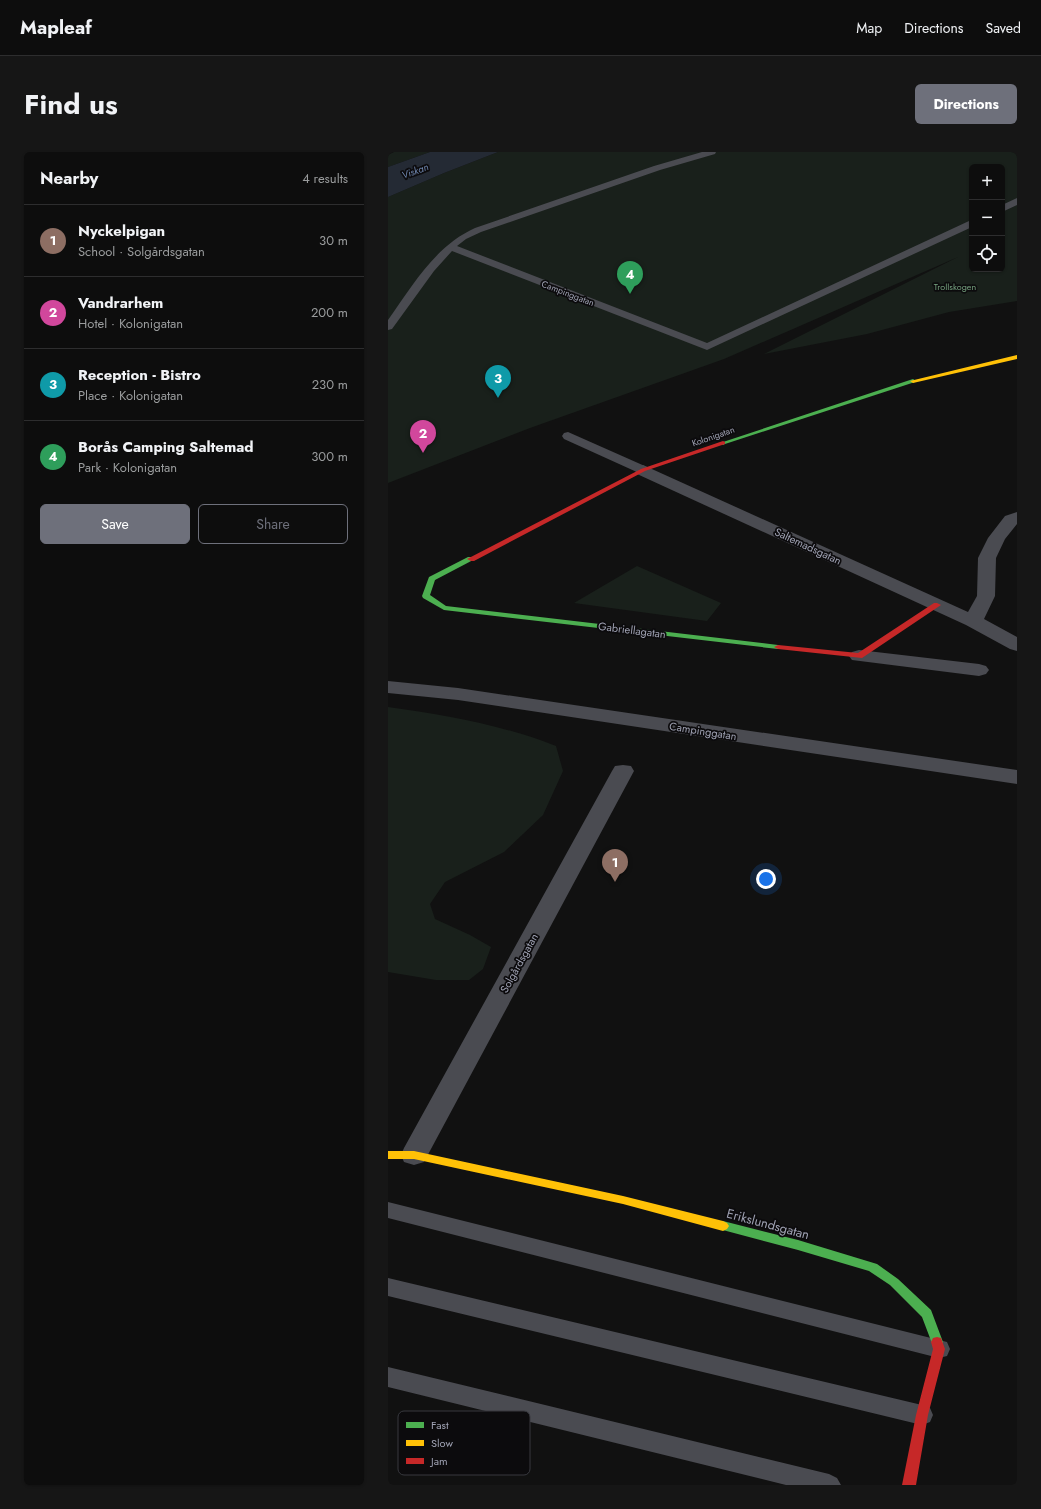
<!DOCTYPE html>
<html lang="en">
<head>
<meta charset="utf-8">
<style>
  body { margin:0; font-family:Jost,sans-serif; background:#161616; color:#f1f3f6 }
  .controls { position:absolute; right:12px; top:12px; display:grid; overflow:hidden; border-radius:6px; box-shadow:0 1px 3px #0004 }
  .controls button { width:36px; height:36px; display:grid; place-items:center; padding:0; border:0; border-bottom:1px solid #2d2d2e; background:#0d0d0d; color:#f1f3f6; font:20px sans-serif }
  .you { position:absolute; left:378px; top:727px; width:14px; height:14px; margin:-10px; border:3px solid #fff; border-radius:50%; background:#1a73e8; box-shadow:0 0 0 6px #1a73e833 }
  .badge { display:grid; place-items:center; width:26px; height:26px; border-radius:50%; background:#6e707b; color:#fff; font-size:13px; font-weight:700 }
  .pin { position:absolute; translate:-50% -33px; filter:drop-shadow(0 1px 2px #0008) }
  .pin::after { content:''; position:absolute; top:21px; width:14px; height:12px; background:inherit; clip-path:polygon(0 0,100% 0,50% 100%) }
  .list { margin:0; padding:0; list-style:none }
  h2 { display:flex; justify-content:space-between; align-items:center; height:52px; margin:0; padding:0 16px; font-size:17px }
  h2 small { font-size:13px; font-weight:400; color:#9a9c9d }
  .list li { display:grid; grid-template-columns:26px 1fr auto; gap:12px; align-items:center; box-sizing:border-box; height:72px; padding:0 16px; border-top:1px solid #2d2d2e }
  .list b { display:block; font-size:15px; white-space:nowrap }
  .list p { margin:0; font-size:13px; white-space:nowrap; color:#9a9c9d }
  .list em { font-size:13px; font-style:normal; color:#9a9c9d }
  .actions { display:flex; gap:8px; padding:12px 16px }
  .actions a { flex:1; padding:9px 0; border:1px solid #6e707b; border-radius:6px; text-align:center; font-size:14px; color:#6e707b }
  .actions .main { background:#6e707b; color:#fff }
  .icon { flex:none; width:22px; height:22px; fill:none; stroke:currentColor; stroke-width:2; stroke-linecap:round; stroke-linejoin:round }
  .map { position:relative; flex:none; width:629px; height:1333px; overflow:hidden; border-radius:6px }
  header { display:flex; align-items:center; gap:24px; box-sizing:border-box; height:56px; padding:0 20px; background:#0d0d0d; border-bottom:1px solid #2d2d2e }
  header strong { font-size:19px }
  nav { display:flex; gap:22px; margin-inline-start:auto; font-size:14px }
  .intro { display:flex; align-items:center; justify-content:space-between; box-sizing:border-box; height:96px; padding:0 24px }
  h1 { margin:0; font-size:28px }
  .button { padding:10px 18px; border-radius:6px; background:#6e707b; color:#fff; font-size:14px; font-weight:700 }
  main { display:flex; gap:24px; padding:0 24px }
  aside { flex:1; background:#0d0d0d; border-radius:6px; box-shadow:0 1px 3px #0004 }
  .map>svg:first-child { display:block }
  .green { fill:#19201b; fill-rule:evenodd }
  .water { fill:#242a34 }
  .lines { fill:none; stroke-linecap:round; stroke-linejoin:round }
  .lane { fill:#4a4b51; fill-rule:evenodd }
  .street { fill:#4a4b51; fill-rule:evenodd }
  .fast { fill:#4caf50; fill-rule:evenodd }
  .slow { fill:#ffc107; fill-rule:evenodd }
  .jam { fill:#c62828; fill-rule:evenodd }
  .labels { text-anchor:middle; dominant-baseline:central; stroke-width:3.5; stroke-linejoin:round; paint-order:stroke }
  .far-park-label { font-size:9px; fill:#75a27f; stroke:#0c0b0d }
  .far-street-label { font-size:9px; fill:#a0a3b4; stroke:#0c0b0d }
  .far-water-label { font-size:10px; font-style:italic; fill:#728ab4; stroke:#0c0b0d }
  .street-label { font-size:11px; fill:#a0a3b4; stroke:#0c0b0d }
  .near-street-label { font-size:13px; fill:#a0a3b4; stroke:#0c0b0d }
  .key { fill:#0c0b0d; stroke:#38393f; stroke-width:1 }
  .key-label { font-size:11px; fill:#a0a3b4 }
</style>
</head>
<body>
<header>
<strong>Mapleaf</strong>
<nav><a>Map</a><a>Directions</a><a>Saved</a></nav>
</header>
<div class="intro"><h1>Find us</h1><a class="button">Directions</a></div>
<main>
<aside>
<h2>Nearby<small>4 results</small></h2>
<ul class="list">
<li><span class="badge" style="background:#8d6e63">1</span><div><b>Nyckelpigan</b><p>School · Solgårdsgatan</p></div><em>30 m</em></li>
<li><span class="badge" style="background:#d1479c">2</span><div><b>Vandrarhem</b><p>Hotel · Kolonigatan</p></div><em>200 m</em></li>
<li><span class="badge" style="background:#0f9aa8">3</span><div><b>Reception - Bistro</b><p>Place · Kolonigatan</p></div><em>230 m</em></li>
<li><span class="badge" style="background:#2e9e5b">4</span><div><b>Borås Camping Saltemad</b><p>Park · Kolonigatan</p></div><em>300 m</em></li>
</ul>
<div class="actions"><a class="main">Save</a><a>Share</a></div>
</aside>
<div class="map">
<svg width="629" height="1333" viewBox="0 0 629 1333">
  <rect width="100%" height="100%" fill="#111"/>
  <path class="green" d="M6,0H42L0,15V3Z
    M110,0H629V149L561,160L479,182L376,202L570,105L336,207L142,276L0,331V45L56,21ZM584,15H614V117H584Z
    M249,414L333,451L319,469L186,451Z
    M0,555C57,563 115,573 168,594L175,619L155,663L116,700L57,730L42,752L47,767L82,783L103,795L95,817L81,828H48L0,820Z"/>
  <path class="water" d="M42,0H110L56,21L0,45V15Z"/>
  <g class="lines">
    <path class="lane" d="M314,0H328L327,2L272,18L93,80L78,87L69,94L319,191L581,69L584,68V75L319,198L64,99L46,119L4,177L0,178V168C25,133 47,94 87,76L266,14Z
      M629,46V53L614,60V53Z
      M180,280L259,315L261,318L259,321H251L176,287L174,284L176,281Z
      M0,1050L551,1188L559,1190L562,1197L559,1204L551,1206L0,1066Z
      M0,1126L534,1253L542,1256L545,1263L542,1270L534,1273L0,1144Z
      M0,1215L441,1322L449,1326L453,1333H398L0,1235Z"/>
    <path class="street" d="M255,313L580,460L589,444L590,406L600,386L617,364L629,360V372L617,387L608,406L607,444L596,467L629,485V499L622,497L578,473L249,322L247,318L249,314Z
      M471,498L591,512L598,514L601,518L598,522L591,524L464,508L461,504L464,500Z
      M0,529L70,536L629,618V632L70,548L0,541Z
      M235,613L243,614L246,619L36,1010L26,1013L16,1010L13,1003L16,996L224,619L227,614Z"/>
    <path class="fast" d="M525,227L528,229L527,230L337,292L335,293L332,291Z
      M80,405H83L87,407L47,428L42,443L58,454L390,493L394,495L390,497L56,458L35,446L34,444L41,425Z
      M335,1069L410,1088L489,1112L510,1127L543,1158L555,1190L553,1194L549,1195L545,1194L534,1165L502,1133L481,1119L410,1098L331,1077L329,1074L331,1071Z"/>
    <path class="slow" d="M629,203V207L525,231L522,229Z
      M0,999H26L235,1044L335,1069L339,1071L341,1074L339,1077L335,1079L235,1052L26,1007H0Z"/>
    <path class="jam" d="M335,289L337,290V292L257,319L86,409H83L79,407L253,317Z
      M546,451H549L553,453L474,506L390,497L386,495L390,493L470,501Z
      M549,1185L553,1186L557,1197L540,1263L528,1333H514L528,1263L545,1197L543,1190L545,1186Z"/>
  </g>
  <g class="labels">
    <g class="far-park-label">
      <text x="567" y="134">Trollskogen</text>
    </g>
    <g class="far-street-label">
      <text transform="translate(180 141) rotate(21)">Campinggatan</text>
      <text transform="translate(325 284) rotate(-19)">Kolonigatan</text>
    </g>
    <g class="far-water-label">
      <text transform="translate(27 19) rotate(-20)">Viskan</text>
    </g>
    <g class="street-label">
      <text transform="translate(420 394) rotate(25)">Saltemadsgatan</text>
      <text transform="translate(244 478) rotate(7)">Gabriellagatan</text>
      <text transform="translate(315 579) rotate(9)">Campinggatan</text>
      <text transform="translate(131 811) rotate(-61)">Solgårdsgatan</text>
    </g>
    <g class="near-street-label">
      <text transform="translate(380 1072) rotate(15)">Erikslundsgatan</text>
    </g>
  </g>
  <rect x="10" y="1259" width="132" height="64" rx="6" class="key"/>
  <rect x="18" y="1270" width="18" height="6" fill="#4caf50"/>
  <rect x="18" y="1288" width="18" height="6" fill="#ffc107"/>
  <rect x="18" y="1306" width="18" height="6" fill="#c62828"/>
  <g class="key-label">
    <text x="43" y="1277">Fast</text>
    <text x="43" y="1295">Slow</text>
    <text x="43" y="1313">Jam</text>
  </g>
</svg>
<div class="controls">
<button>+</button>
<button>−</button>
<button><svg class="icon" aria-label="locate" viewBox="0 0 24 24"><circle cx="12" cy="12" r="6"/><path d="M12 2v4M12 18v4M2 12h4M18 12h4"/></svg></button>
</div>
<div class="you"></div>
<div class="pin badge" style="left:227px;top:730px;background:#8d6e63">1</div>
<div class="pin badge" style="left:35px;top:301px;background:#d1479c">2</div>
<div class="pin badge" style="left:110px;top:246px;background:#0f9aa8">3</div>
<div class="pin badge" style="left:242px;top:142px;background:#2e9e5b">4</div>
</div>
</main>
</body>
</html>
